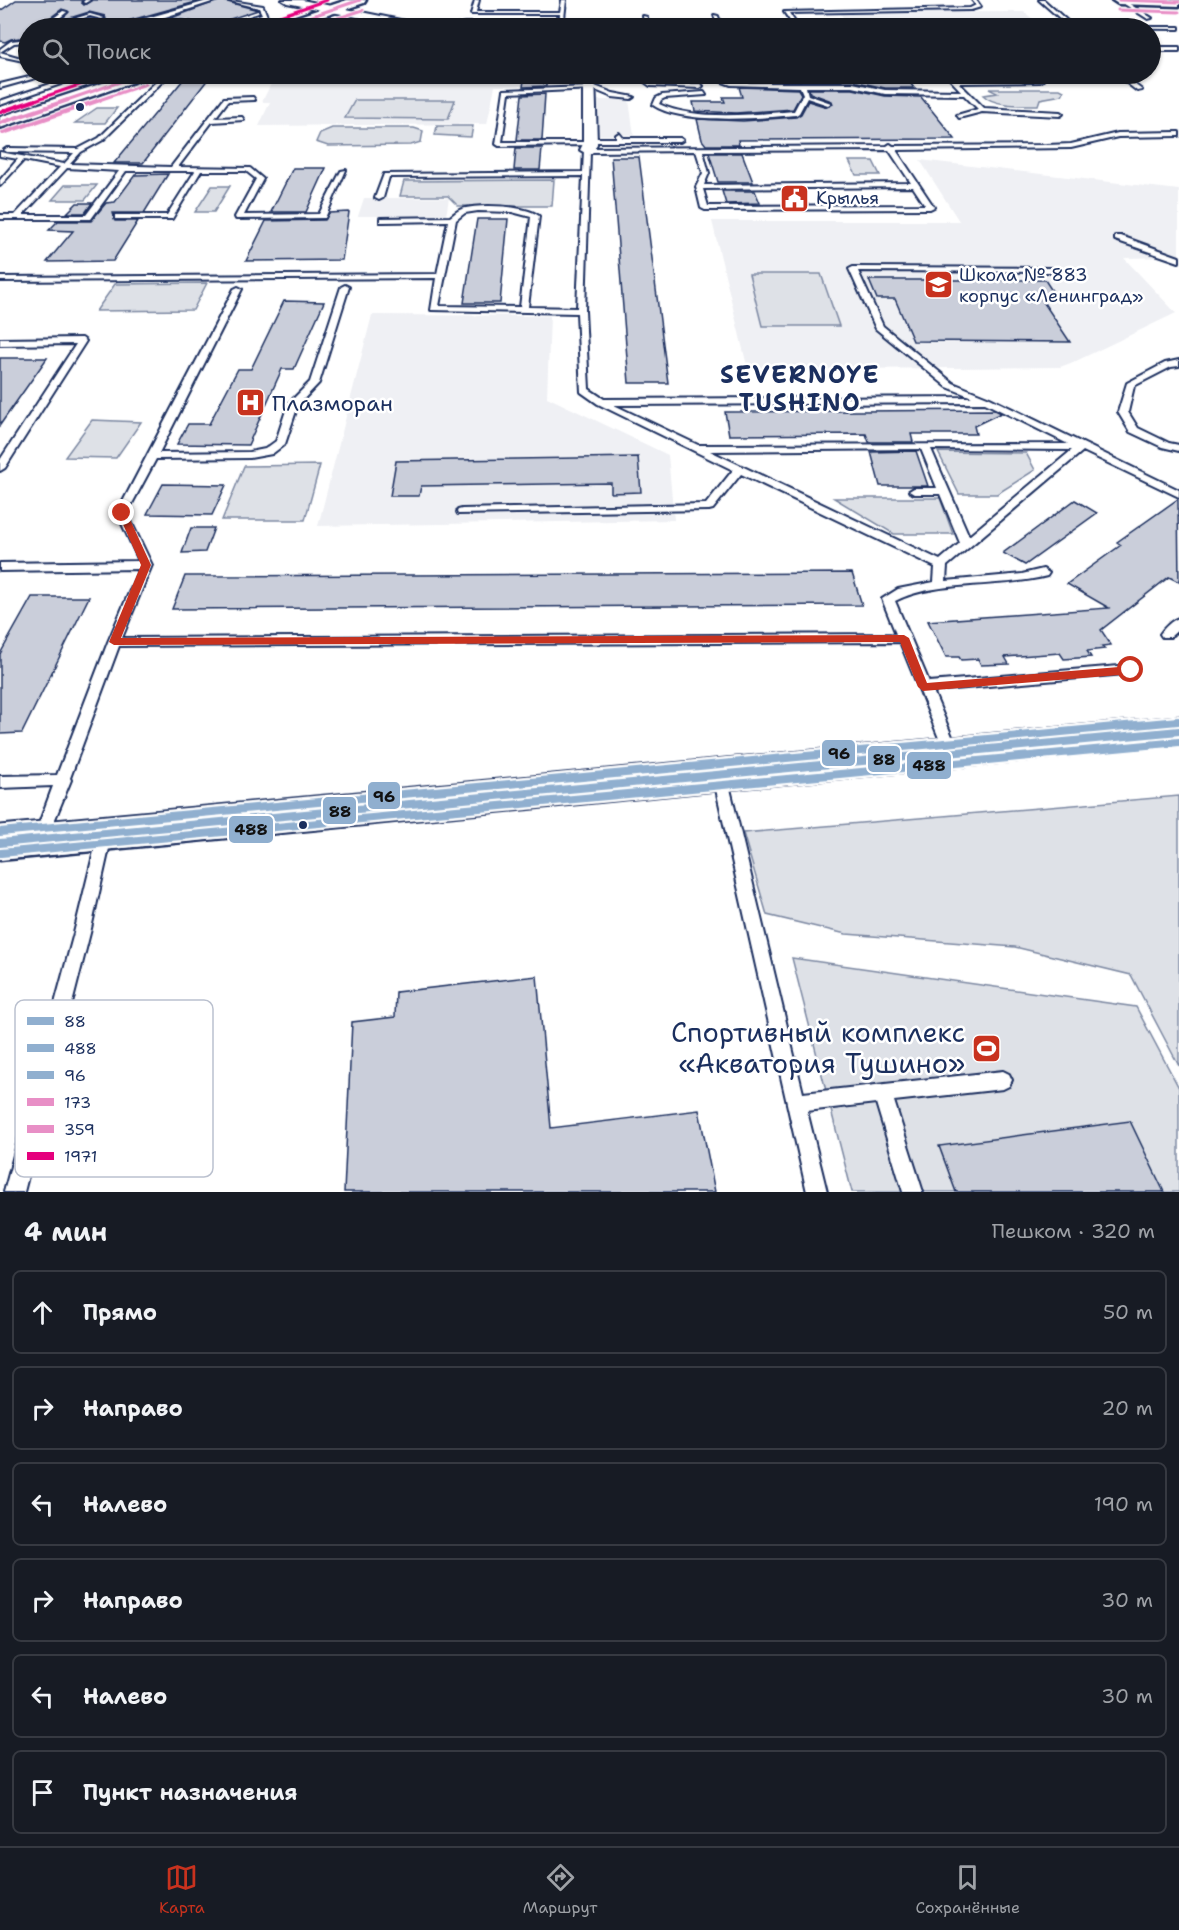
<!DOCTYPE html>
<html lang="ru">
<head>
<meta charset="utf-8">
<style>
  body { margin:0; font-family:"Shantell Sans",sans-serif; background:#20242c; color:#f1f3f6 }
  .stop { position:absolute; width:18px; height:18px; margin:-14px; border:4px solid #c8321e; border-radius:50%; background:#fff }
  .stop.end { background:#c8321e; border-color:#fff; box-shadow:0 2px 6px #0008 }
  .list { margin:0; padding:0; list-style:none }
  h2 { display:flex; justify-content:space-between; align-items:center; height:78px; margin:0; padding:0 24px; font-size:26px }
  h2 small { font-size:20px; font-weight:400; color:#9ea1a6 }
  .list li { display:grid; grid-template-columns:39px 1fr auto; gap:18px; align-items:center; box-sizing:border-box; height:84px; margin:0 12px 12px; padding:0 12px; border:2px solid #363941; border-radius:9px }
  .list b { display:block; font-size:22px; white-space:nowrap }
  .list em { font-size:20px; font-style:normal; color:#9ea1a6 }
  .icon { flex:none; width:33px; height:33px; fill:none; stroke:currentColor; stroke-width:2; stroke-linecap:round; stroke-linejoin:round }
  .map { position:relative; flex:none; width:1179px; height:1192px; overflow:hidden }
  .search { position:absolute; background:#171b24; box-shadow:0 2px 4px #0004; left:18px; right:18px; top:18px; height:66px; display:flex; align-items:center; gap:15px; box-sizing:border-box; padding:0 21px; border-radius:33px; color:#9ea1a6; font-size:22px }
  .sheet { height:654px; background:#171b24 }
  nav { display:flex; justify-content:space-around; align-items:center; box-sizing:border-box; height:84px; border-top:2px solid #363941; background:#171b24; font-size:16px; color:#9ea1a6 }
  nav a { display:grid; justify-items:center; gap:3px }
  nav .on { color:#c8321e }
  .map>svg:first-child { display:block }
  .built { fill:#eff0f4 }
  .green { fill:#dee1e7; stroke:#7c88a2; stroke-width:1.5 }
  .building { fill:#caceda; stroke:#1b2f5e; stroke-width:1.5 }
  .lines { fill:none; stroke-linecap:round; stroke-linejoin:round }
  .service-casing { stroke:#1b2f5e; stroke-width:4 }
  .minor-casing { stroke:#1b2f5e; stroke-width:4 }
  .secondary-casing { stroke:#1b2f5e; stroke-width:5 }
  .service { fill:#fff; fill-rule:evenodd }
  .minor { fill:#fff; fill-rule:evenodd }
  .secondary { fill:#fff; fill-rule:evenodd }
  .bus-1-casing { stroke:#fff; stroke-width:13 }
  .bus-2-casing { stroke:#fff; stroke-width:13 }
  .bus-3-casing { stroke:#fff; stroke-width:13 }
  .bus-4-far1-casing { stroke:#fff; stroke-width:5 }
  .bus-4-casing { stroke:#fff; stroke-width:6 }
  .bus-5-far1-casing { stroke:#fff; stroke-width:5 }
  .bus-5-casing { stroke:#fff; stroke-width:6 }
  .bus-6-far1-casing { stroke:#fff; stroke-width:5 }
  .bus-6-casing { stroke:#fff; stroke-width:6 }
  .bus-1 { stroke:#90afcf; stroke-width:8 }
  .bus-2 { stroke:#90afcf; stroke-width:8 }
  .bus-3 { stroke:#90afcf; stroke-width:8 }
  .bus-4-far1 { stroke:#e88fc6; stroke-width:3 }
  .bus-4 { stroke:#e88fc6; stroke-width:4 }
  .bus-5-far1 { stroke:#e88fc6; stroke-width:3 }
  .bus-5 { stroke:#e88fc6; stroke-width:4 }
  .bus-6-far1 { stroke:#e5007d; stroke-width:3 }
  .bus-6 { stroke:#e5007d; stroke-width:4 }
  .route { fill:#c8321e }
  .bus-dot { fill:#1b2f5e; stroke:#fff; stroke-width:2 }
  .labels { text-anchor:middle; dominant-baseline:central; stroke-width:5; stroke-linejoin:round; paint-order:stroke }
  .far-poi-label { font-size:18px; fill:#1b2f5e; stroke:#fff; text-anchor:start }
  .poi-label { font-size:22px; fill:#1b2f5e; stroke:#fff; text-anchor:start }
  .far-district-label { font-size:24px; font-weight:bold; letter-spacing:1.5px; fill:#1b2f5e; stroke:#fff }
  .near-poi-label { font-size:27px; fill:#1b2f5e; stroke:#fff; text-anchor:end }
  .key { fill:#fff; stroke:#bbc1cf; stroke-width:1.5 }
  .key-label { font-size:16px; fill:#1b2f5e }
  .line-badge { stroke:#fff; stroke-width:2 }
  .pale-badge-label { font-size:16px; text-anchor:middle; font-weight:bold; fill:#111 }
</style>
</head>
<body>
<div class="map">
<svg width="1179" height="1192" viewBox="0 0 1179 1192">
  <rect width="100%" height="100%" fill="#fff"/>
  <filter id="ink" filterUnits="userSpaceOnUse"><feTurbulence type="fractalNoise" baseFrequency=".0167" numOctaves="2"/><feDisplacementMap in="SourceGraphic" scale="12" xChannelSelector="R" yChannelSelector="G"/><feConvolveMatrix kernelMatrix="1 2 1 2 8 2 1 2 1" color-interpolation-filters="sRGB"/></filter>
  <g filter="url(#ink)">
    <path class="built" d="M1024,12L1044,28H851L840,13Z
      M276,74H568L567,86H495L487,124L259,126L270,102H262Z
      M597,100H629L634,135H599Z
      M920,160L1179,190V257L1124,258L1176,313L1076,361L1060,367L748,370L712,221H959Z
      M364,198H449L446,216H358Z
      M372,315L550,316L547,397L668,455L674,520L318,526Z"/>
    <path class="green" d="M989,89H1060L1064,91L1062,95L1040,99L1038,105C1022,105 995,107 983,95L997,93Z
      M355,100H455L448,119L345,118Z
      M97,108H117L105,123H75Z
      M437,126H473L471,137L435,135Z
      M332,128H414L423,131L421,142L411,145L328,146L316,142L320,133Z
      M849,161H873L880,175H856Z
      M554,180L552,206H458L448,196H400L404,181Z
      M65,185H97L85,200H52Z
      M212,186H230L214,212H195Z
      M749,274H821L839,326H762Z
      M207,283L193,310L96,311L115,284Z
      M92,420L141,422L116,458L65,457Z
      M938,452L1026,453L1035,470L997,494H959Z
      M320,465L305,520H222L244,466Z
      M834,498H940L953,534H894Z
      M1179,796V1066L1131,975L1015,947L846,934L767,915L743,833Z
      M792,958L1136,1007L1179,1088V1192H852Z"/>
    <path class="building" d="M16,0H82L81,2L84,5L92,0H203L110,26L109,28H56L90,18L101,21L106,19L105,16L89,12L60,21L69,12L62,9L46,21L42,28H28V37L11,39L5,42L0,41V11Z
      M220,0L258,10L212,25L171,18Z
      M188,74H212L143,163H114Z
      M525,74H547L546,86L523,87Z
      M734,74H899L905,76L914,88H885L853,81H752L736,79Z
      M739,87L798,89L801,94L793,109L736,113L695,111L693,102H725L723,97H742Z
      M809,89H853L885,96L921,97L955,139L738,140L739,145H706L702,140L697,119L743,121L796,117L801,114L808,101L827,107L833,104L832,101L810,93Z
      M545,94L542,140H517L522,95Z
      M516,148H542L540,170H514Z
      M709,153H742L753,182H718Z
      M611,157H639L668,383H629Z
      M293,168H326L306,212H271Z
      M168,174L144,213H113L115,221H138L113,261L47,262L73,231L49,230L58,221H91L106,203L115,202L135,175Z
      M722,191H755L760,203L726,204Z
      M77,203H92L85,213H67Z
      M349,212L342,260L246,261L266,221L325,220L329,213Z
      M477,219H508L500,303H464Z
      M869,280H1045L1058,300H1042L1070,342L913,341L895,299H877Z
      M284,301L324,302L294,369H282L248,445L177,444L188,424H209L238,369H251Z
      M0,358H47L0,425Z
      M995,410L1001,413L974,426L976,434H911L913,442H869L866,434L729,435L725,412Z
      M916,451L928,486H880L871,452Z
      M638,457L641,492L611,493V483L421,486L419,496H390L396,461Z
      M163,484L226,485L212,515L147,514Z
      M1178,499L1179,582L1169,577L1101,630L1111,645L1102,646L1105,649L1087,651L1091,657L1064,659L1060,653L1005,657L1009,664L981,665L978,659L961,660L959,657H946L928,621L1109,608L1067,584L1121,545L1117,542Z
      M1075,500L1097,513L1025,565L1003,553Z
      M191,528H214L205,552L182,553Z
      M852,573L862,605L172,609L185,576Z
      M32,597H89L22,733L0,734V654Z
      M537,976L551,1128L699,1110L715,1192H344L352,1022L395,1017L396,992Z
      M1130,1121L1164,1192H956L939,1146Z"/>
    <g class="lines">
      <defs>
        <path id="service" d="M85,0H90L85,3L83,2Z
          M211,0H218L162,18L211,28L156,19L117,28H111Z
          M226,0L263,6L267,16L248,22L275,28H268L240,23V21L262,14L259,8Z
          M475,0H479L476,12H560L562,0H566L563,28H559L560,14H471Z
          M972,0H976L981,7L971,10L789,13L799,28H795L784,12L970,8L976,5Z
          M1039,0H1044L1074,27H1179V29L1071,28Z
          M1118,0H1123L1152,18L1148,19Z
          M63,11L67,12L51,25H47V23Z
          M90,14L104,18L102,19L90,16L50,28H44Z
          M714,15L718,16L722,28H718Z
          M643,16L647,17L649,28H645Z
          M387,20L389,22L369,28H364Z
          M465,23L529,24L531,28L465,25L445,28Z
          M28,39V42L14,43L0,52L28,60V62L0,56V49L11,41Z
          M1150,47H1179V51H1150Z
          M42,74H50L0,88V84Z
          M80,74H87L121,82L118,84L84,76L0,105V101Z
          M162,74H166V78L103,140L81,152L70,164L171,167L224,98L253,97L255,100L228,101L215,118L242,117L244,120L212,122L178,167L250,168L263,179L244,215L319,214L341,171L346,170L325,218L236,219L235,217L256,179L246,171H201L172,219H115V215H167L195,171H126L91,219H0V215H15L60,167L24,160L0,186V180L18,159L0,156V152L64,164L74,153L7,152L4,150L7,148L78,149L99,138L161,77ZM67,168L119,171L86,215H23Z
          M643,74H648L645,78L652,83L700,84L703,86L700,88L650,86L639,78Z
          M701,74H707L732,81L752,83H853L885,90L961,91L945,74H950L955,79L1036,78L1034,74H1039L1043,80L1040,82L959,83L984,108L1060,112L1063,114L1060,116L982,112L959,118L957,115L978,109L964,95L885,94L853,87H806L808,95L831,103L828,105L807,98L799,113L796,115C761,118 682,125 653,105L656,98L662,95L704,92L706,95L665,98L661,100L659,104C693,120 746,115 783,112L794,111L803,94L800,87L731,85Z
          M1115,74H1121L1142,90L1137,91Z
          M590,84L613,93L634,97L631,99L612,97L593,89L509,93L502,142H590L593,144L592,145L499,146L496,144L504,90L588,87L587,86Z
          M1179,132V136L1118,137L1071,148L896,150L934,207L930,209L705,210L701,208L696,187L703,173L696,151L590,152L585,311L589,389L604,399L972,397L947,387L876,329L849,269L853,267L1054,268L1055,270L1051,272L858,271L883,326L953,383L990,398L1179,490V497L1083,451L947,566L946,581L1022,574L1043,569L1049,573L1047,576C1001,588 935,580 895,601L929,682L1131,665L1136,667L1137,670L1136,673L933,691L959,753L957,757L952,758L947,757L945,753L900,642L119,646L70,778L71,780L46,841L41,843L36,841L34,837L53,786L0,788V776L57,775L108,642L139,569L0,571V563L139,561L117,513L234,289L238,287L242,289L159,453L250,452L265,449L276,441L288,404L310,382L341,287L345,285L349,287L319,383L298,405L285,444L272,454L250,458L156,459L127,513L152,565L122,638L896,634L882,599L898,589L934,582L935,567L741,474L713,509L709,510L458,514L457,512L458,510L462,509L706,504L733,470L598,404L581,392L577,313L431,310L436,278L0,281V277L437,274L448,221L383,222H380V218L450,217C454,214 458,210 462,209C480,204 525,205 539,216L528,307L577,308L583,176L389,177L383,198L379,200L375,198L384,174L583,172L584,150L587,148L887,146L890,144L893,146L1047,145L1071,144L1118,133ZM889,150L911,183L704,185L709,173L703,151ZM913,187L925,205L708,206L703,189ZM478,211L512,212L531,217L520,307L439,306L456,220L465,213ZM985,403L1068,444L698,445L614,405ZM921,449L937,488H914L909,491L914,494H940L960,543L940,560L710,451ZM931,449L1072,450L969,536Z
          M619,133L623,138H680L683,140L680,142H590L587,140L590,138H616V135Z
          M1115,236H1121L1179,257V262L1115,240Z
          M82,338L86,341L5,468L0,471V460L76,344L0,345V339Z
          M1179,360V366L1171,367L1134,386L1128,412L1138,428L1169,443L1179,445V451L1162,447L1130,432L1118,412L1127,383L1165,363Z
          M1179,618V629L1170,637H1162L1160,634C1164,628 1172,620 1179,618Z
          M720,770L725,772L727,776L803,1093L1003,1071L1009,1074L1012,1080L1009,1086L1003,1089L894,1101L923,1192H903L876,1103L807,1111L827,1192H807L713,776L715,772Z
          M105,829L110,831L112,835L90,933L24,1192H4L74,933L98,835L100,831Z"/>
        <path id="minor" d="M282,0H302L425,25L430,28H412L287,3Z
          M583,74H595L597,144L592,153L587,154L580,150L583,144Z"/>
        <path id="secondary" d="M347,0H366L364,3L289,28H270L272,25Z
          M1112,0H1179V6L1118,4Z
          M130,74H151L148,77L0,128V117Z
          M1179,717V745L0,860V826Z"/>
      </defs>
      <use href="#service" class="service-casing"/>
      <use href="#minor" class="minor-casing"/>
      <use href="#secondary" class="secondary-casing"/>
      <use href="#service" class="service"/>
      <use href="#minor" class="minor"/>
      <use href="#secondary" class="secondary"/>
      <defs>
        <path id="bus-1" d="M0,843L1179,731"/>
        <path id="bus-2" d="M1,853L1179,742"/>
        <path id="bus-3" d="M0,832L1178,721"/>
        <path id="bus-4-far1" d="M1118,0L1179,2
          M277,28L360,0
          M64,101L143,74"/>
        <path id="bus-4" d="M0,123L68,100"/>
        <path id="bus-5-far1" d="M1118,10L1179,12
          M308,28L363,10
          M96,101L146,84"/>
        <path id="bus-5" d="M3,133L100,100"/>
        <path id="bus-6-far1" d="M274,18L327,0
          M32,101L112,74"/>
        <path id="bus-6" d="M0,112L36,100"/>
      </defs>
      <use href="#bus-1" class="bus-1-casing"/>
      <use href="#bus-2" class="bus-2-casing"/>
      <use href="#bus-3" class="bus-3-casing"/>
      <use href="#bus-4-far1" class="bus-4-far1-casing"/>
      <use href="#bus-4" class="bus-4-casing"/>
      <use href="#bus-5-far1" class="bus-5-far1-casing"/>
      <use href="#bus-5" class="bus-5-casing"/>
      <use href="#bus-6-far1" class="bus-6-far1-casing"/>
      <use href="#bus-6" class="bus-6-casing"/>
      <use href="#bus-1" class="bus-1"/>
      <use href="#bus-2" class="bus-2"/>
      <use href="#bus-3" class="bus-3"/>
      <use href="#bus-4-far1" class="bus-4-far1"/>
      <use href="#bus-4" class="bus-4"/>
      <use href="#bus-5-far1" class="bus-5-far1"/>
      <use href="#bus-5" class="bus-5"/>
      <use href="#bus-6-far1" class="bus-6-far1"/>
      <use href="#bus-6" class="bus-6"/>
    </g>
  </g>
  <path class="route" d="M119,511L127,513L151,565L121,638L904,635L909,638L927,683L1131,666L1136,670L1131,674L923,691L918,687L900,642L114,645L109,642L141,565L118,513Z"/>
  <defs>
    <symbol id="civic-square" viewBox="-11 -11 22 22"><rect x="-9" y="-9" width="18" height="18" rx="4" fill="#c8321e" stroke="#fff"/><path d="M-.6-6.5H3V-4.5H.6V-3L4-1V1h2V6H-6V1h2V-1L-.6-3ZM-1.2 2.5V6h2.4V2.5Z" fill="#fff"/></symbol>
    <symbol id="school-square" viewBox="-11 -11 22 22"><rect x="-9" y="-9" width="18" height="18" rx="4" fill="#c8321e" stroke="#fff"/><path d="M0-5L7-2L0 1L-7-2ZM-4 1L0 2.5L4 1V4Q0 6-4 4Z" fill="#fff"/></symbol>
    <symbol id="hospital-square" viewBox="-11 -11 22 22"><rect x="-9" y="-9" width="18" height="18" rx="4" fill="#c8321e" stroke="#fff"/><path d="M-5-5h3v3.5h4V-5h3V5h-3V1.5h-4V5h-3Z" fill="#fff"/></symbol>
    <symbol id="stadium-square" viewBox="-11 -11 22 22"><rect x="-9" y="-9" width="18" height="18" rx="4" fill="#c8321e" stroke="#fff"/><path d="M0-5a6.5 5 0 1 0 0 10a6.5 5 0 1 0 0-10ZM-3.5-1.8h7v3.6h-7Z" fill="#fff"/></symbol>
  </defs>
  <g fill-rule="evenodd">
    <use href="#civic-square" x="778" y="182" width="33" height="33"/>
    <use href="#school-square" x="922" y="268" width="33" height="33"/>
    <use href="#hospital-square" x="234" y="386" width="33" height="33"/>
    <use href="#stadium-square" x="970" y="1032" width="33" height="33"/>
  </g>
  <g class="bus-dot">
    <circle cx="80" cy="107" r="5"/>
    <circle cx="303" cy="825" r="5"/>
  </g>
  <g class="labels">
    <g class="far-poi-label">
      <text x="816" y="198">Крылья</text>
      <text x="959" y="275">Школа № 883<tspan x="959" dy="21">корпус «Ленинград»</tspan></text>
    </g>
    <g class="poi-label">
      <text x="272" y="403">Плазморан</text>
    </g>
    <g class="far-district-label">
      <text x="800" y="375">SEVERNOYE<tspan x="800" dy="28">TUSHINO</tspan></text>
    </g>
    <g class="near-poi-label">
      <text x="965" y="1032">Спортивный комплекс<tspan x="965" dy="31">«Акватория Тушино»</tspan></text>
    </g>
  </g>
  <rect x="15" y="1000" width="198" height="177" rx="9" class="key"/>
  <rect x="27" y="1017" width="27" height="8" fill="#90afcf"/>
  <rect x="27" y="1044" width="27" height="8" fill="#90afcf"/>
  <rect x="27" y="1071" width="27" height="8" fill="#90afcf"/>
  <rect x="27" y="1098" width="27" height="8" fill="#e88fc6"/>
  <rect x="27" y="1125" width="27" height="8" fill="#e88fc6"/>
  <rect x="27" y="1152" width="27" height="8" fill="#e5007d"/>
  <g class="key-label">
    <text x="64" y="1027">88</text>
    <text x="64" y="1054">488</text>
    <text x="64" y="1081">96</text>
    <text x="64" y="1108">173</text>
    <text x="64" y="1135">359</text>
    <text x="64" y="1162">1971</text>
  </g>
  <g class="line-badge">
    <rect x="821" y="739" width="35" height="28" rx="6" fill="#90afcf"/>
    <rect x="867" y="745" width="34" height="28" rx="6" fill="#90afcf"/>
    <rect x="906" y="751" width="46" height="29" rx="6" fill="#90afcf"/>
    <rect x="367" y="781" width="34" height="29" rx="6" fill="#90afcf"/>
    <rect x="322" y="796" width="35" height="29" rx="6" fill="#90afcf"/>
    <rect x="228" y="815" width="46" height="29" rx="6" fill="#90afcf"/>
  </g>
  <g class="pale-badge-label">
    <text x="839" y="759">96</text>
    <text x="884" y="765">88</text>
    <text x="929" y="771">488</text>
    <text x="384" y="802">96</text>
    <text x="340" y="817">88</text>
    <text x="251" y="835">488</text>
  </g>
</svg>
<div class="stop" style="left:1131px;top:670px"></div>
<div class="stop end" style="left:122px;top:513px"></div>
<div class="search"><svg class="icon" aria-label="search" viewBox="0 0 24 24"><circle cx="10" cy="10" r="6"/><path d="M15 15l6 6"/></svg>Поиск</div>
</div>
<section class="sheet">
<h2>4 мин<small>Пешком · 320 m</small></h2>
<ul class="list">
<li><svg class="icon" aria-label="ahead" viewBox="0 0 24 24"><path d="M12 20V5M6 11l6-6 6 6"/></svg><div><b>Прямо</b></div><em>50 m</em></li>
<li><svg class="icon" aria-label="right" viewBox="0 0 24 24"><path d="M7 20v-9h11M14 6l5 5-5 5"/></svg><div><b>Направо</b></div><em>20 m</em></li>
<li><svg class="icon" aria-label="left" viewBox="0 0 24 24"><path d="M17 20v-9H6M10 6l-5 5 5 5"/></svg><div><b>Налево</b></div><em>190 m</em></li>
<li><svg class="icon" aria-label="right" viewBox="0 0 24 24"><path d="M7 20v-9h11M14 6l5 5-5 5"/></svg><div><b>Направо</b></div><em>30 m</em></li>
<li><svg class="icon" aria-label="left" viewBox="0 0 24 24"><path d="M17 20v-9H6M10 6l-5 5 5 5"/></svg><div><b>Налево</b></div><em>30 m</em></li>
<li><svg class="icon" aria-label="arrive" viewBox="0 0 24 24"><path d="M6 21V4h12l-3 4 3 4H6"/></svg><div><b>Пункт назначения</b></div></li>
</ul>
</section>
<nav>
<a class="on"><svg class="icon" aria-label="map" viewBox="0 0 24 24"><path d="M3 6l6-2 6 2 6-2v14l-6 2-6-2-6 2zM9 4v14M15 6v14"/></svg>Карта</a>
<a><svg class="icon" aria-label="directions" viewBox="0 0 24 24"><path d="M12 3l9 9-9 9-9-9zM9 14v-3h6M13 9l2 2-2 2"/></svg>Маршрут</a>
<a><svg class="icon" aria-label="saved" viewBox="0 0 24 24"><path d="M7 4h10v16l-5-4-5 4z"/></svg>Сохранённые</a>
</nav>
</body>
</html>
